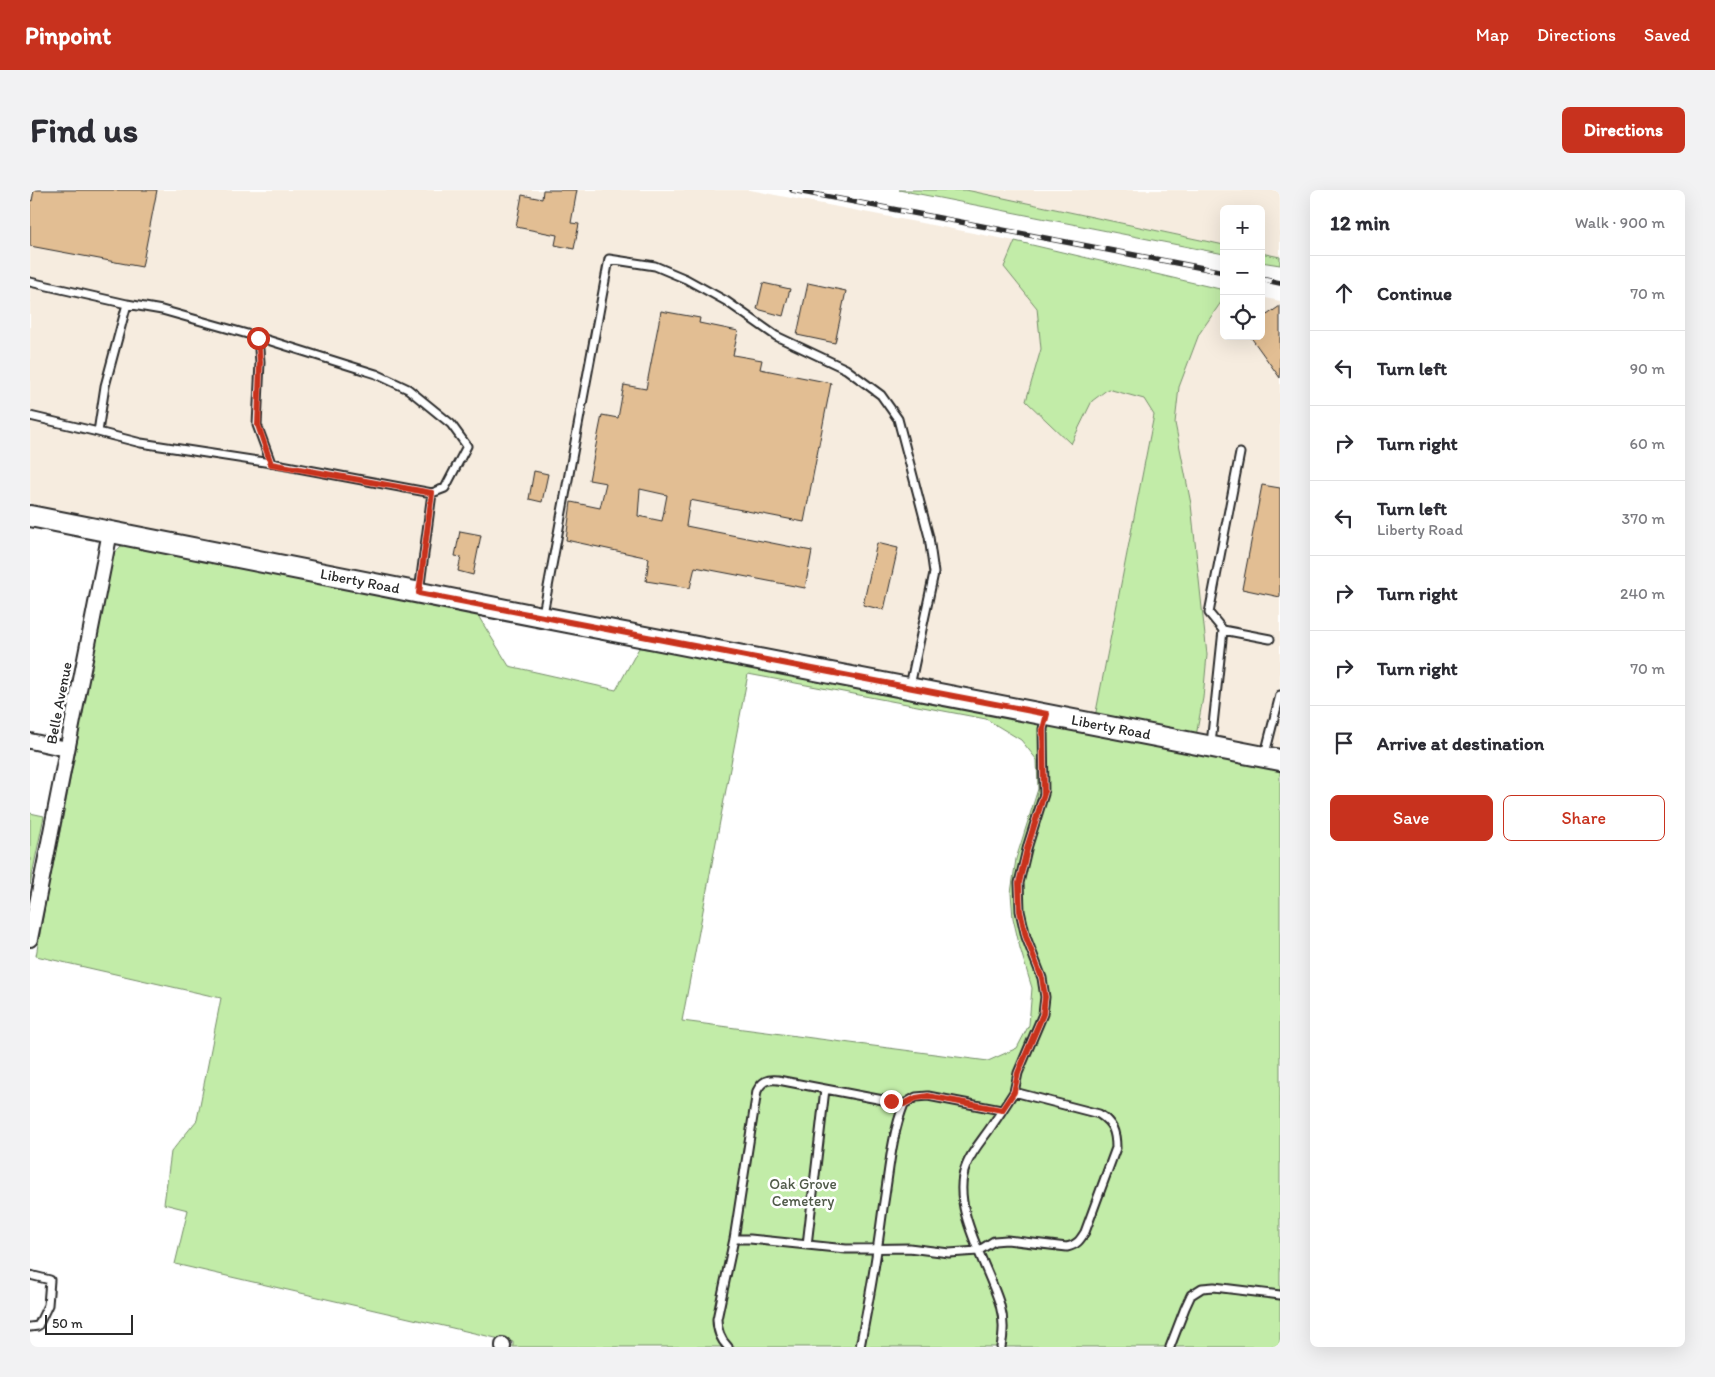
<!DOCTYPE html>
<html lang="en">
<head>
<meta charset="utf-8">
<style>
  body { margin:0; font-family:Itim,sans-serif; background:#f2f2f3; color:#2b2b33 }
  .controls { position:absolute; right:15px; top:15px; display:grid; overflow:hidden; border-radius:8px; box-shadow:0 5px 20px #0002 }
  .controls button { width:45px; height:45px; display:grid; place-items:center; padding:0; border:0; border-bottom:1px solid #e1e1e2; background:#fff; color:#2b2b33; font:25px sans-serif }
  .scale { position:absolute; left:15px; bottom:12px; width:88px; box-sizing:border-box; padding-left:5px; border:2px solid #2b2b2b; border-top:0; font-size:14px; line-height:18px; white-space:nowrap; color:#2b2b2b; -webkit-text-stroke:4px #fff; paint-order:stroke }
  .stop { position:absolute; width:15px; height:15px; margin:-11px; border:4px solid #c8321e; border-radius:50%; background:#fff }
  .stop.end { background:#c8321e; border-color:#fff; box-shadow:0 1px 5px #0008 }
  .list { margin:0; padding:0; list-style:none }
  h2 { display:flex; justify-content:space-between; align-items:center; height:65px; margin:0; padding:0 20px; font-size:21px }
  h2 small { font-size:16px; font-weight:400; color:#7c7c81 }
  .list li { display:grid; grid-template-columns:32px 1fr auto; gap:15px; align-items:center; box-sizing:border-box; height:75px; padding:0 20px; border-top:1px solid #e1e1e2 }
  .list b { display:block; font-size:19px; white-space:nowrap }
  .list p { margin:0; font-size:16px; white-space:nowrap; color:#7c7c81 }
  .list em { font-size:16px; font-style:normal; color:#7c7c81 }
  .actions { display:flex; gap:10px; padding:15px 20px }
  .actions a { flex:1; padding:11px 0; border:1px solid #c8321e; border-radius:8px; text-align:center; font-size:18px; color:#c8321e }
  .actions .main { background:#c8321e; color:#fff }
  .icon { flex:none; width:28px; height:28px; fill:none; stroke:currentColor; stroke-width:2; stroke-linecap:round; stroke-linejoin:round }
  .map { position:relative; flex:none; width:1250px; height:1157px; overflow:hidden; border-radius:8px }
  header { display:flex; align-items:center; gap:30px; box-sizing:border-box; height:70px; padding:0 25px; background:#c8321e; color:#fff }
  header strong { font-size:24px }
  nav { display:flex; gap:28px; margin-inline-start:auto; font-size:18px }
  .intro { display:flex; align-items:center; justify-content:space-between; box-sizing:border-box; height:120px; padding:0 30px }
  h1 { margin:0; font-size:35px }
  .button { padding:12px 22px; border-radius:8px; background:#c8321e; color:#fff; font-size:18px; font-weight:700 }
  main { display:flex; gap:30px; padding:0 30px }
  aside { flex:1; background:#fff; border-radius:8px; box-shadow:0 5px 20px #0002 }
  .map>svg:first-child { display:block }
  .built { fill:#f6ecdf }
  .green { fill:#c2eca8; stroke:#768c6a; fill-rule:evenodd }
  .building { fill:#e2be93; stroke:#2b2b2b; fill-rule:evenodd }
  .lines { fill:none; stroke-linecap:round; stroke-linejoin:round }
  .lane-casing { stroke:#2b2b2b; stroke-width:11 }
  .street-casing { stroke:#2b2b2b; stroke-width:18 }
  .secondary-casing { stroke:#2b2b2b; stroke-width:24 }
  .lane { stroke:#fff; stroke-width:7 }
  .street { stroke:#fff; stroke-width:14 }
  .secondary { stroke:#fff; stroke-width:20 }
  .rail-casing { stroke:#2b2b2b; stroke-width:5.5 }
  .rail { stroke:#fff; stroke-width:4; stroke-dasharray:11; stroke-linecap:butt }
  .route { stroke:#c8321e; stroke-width:6 }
  .labels { text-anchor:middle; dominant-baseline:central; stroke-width:5; stroke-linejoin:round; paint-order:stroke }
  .street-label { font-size:15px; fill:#2b2b2b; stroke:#fff }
  .park-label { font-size:15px; fill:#515b4a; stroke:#fff }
</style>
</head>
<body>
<header>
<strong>Pinpoint</strong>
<nav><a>Map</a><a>Directions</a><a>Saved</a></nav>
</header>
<div class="intro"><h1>Find us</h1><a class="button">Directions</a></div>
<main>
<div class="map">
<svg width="1250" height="1157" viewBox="0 0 1250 1157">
  <rect width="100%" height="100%" fill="#fff"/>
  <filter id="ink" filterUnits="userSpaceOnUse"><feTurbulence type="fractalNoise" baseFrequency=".02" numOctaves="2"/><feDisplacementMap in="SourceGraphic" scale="10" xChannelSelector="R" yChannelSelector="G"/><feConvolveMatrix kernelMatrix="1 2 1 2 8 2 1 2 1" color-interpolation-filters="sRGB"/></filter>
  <g filter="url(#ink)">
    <path class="built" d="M0,0H720L985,51L975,77L1007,118L1011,159L996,211H1062L1078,199L1114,209L1124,225L1065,527L0,319Z
      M936,0H1250V67L1231,63V19H1194V55Z
      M1231,107L1250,111V577L1163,560L1173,508L1177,465L1145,234L1149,197L1169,144L1194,108V146H1231Z"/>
    <path class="green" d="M869,0H936L1194,55V64Z
      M985,51L1194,100V108L1169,144L1149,197L1145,233L1161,314L1177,465L1173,508L1166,546L1065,527L1124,225L1114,209L1078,199L1062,211L1041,254L996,211L1011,159L1007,118L974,77Z
      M1231,63L1250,67V75L1231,72Z
      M102,354L447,424L479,476L586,500L609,458L702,469L1250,577V1157H483V1152L145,1074L158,1020L134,1014L141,962L167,930L191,808L6,766L18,698L33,627L82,366L91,356ZM718,484L956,529L991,550L1007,570L1008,599L986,669L981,703L983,728L990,758L1002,798L999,835L987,858L958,871L652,831Z
      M0,623L14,626L0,695Z"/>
    <path class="building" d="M4,0H127L112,77L0,56V10L2,11Z
      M513,0H547L541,33L549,34L544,59L525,55L527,45L486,37L492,5L512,9Z
      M733,93L760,99L753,126L727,119Z
      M778,93L816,101L805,153L767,145Z
      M1250,116V188L1220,146H1231V129Z
      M631,121L670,128L669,133L708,141L703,165L732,170L730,179L801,193L774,332L660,310L656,336L782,361L775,398L665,377L660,398L616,391L619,368L536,350L541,312L570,318L576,293L559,290L572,225L588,228L594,195L616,199ZM610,299L637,305L632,331L608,326Z
      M504,281L518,284L512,312L499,309Z
      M1232,295L1250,298V407L1212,399Z
      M430,341L451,345L443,385L428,381L431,367L425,366Z
      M847,353L868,358L854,420L833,415Z"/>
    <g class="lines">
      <defs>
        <path id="lane" d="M0,92L97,114
          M228,147L346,184L378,199L421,234L437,256L415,298L402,303
          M0,226L68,242
          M241,273L227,235L230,172L228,147L132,120L97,114L75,196L68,242L111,253L241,273L402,303L389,402
          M513,424L579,69L625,76L656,89L696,111L746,146L816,179L851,205L868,229L899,347L904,383L880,496
          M1193,440L1240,449
          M1181,554L1193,440L1179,423L1210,263
          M1235,564L1250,505
          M984,902L988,883L1013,824L1015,807L1012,788L996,747L990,721L989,693L998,655L1014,604L1013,539L1016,526
          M704,1049H720L816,1059L879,1058L919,1063L948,1061L964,1051L977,1050L1037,1057C1047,1055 1050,1050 1055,1042L1086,958C1086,942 1083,933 1069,924L984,902C977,913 970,924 963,934C954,948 942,960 936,976C919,1016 959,1077 970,1115C974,1129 974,1143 971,1157
          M777,1055L795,899
          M0,1085L20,1090L18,1115L8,1136L0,1137
          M698,1157C690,1149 687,1141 687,1129L704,1049L727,901C732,891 737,889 748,890L874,914L886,907L898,906L971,920
          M830,1157C839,1111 847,1065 853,1018C859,983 861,947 874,914
          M1140,1157L1155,1118L1161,1105L1172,1098L1184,1097L1250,1105"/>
        <path id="street" d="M0,551L37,559
          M0,749L80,342
          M473,1157V1155"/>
        <path id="secondary" d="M0,326L527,430L1250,570"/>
      </defs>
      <use href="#lane" class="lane-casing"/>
      <use href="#street" class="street-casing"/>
      <use href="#secondary" class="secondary-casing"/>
      <use href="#lane" class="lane"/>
      <use href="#street" class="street"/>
      <use href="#secondary" class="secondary"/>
      <defs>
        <path id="rail" d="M762,0L1194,82
          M1231,89L1250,93"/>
      </defs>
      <use href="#rail" class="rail-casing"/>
      <use href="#rail" class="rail"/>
    </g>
  </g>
  <g class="lines" filter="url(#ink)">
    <path class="route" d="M228,148L230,172L228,235L241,274L402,303L389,403L1017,524L1013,539L1014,604L998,655L989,693L990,721L996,747L1012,788L1015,807L1013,824L988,883L984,902L972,920L898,906L886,908L874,914L861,911"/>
  </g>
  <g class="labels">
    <g class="street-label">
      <text transform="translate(330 391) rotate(11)">Liberty Road</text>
      <text transform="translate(29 513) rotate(-79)">Belle Avenue</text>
      <text transform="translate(1081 537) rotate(11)">Liberty Road</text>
    </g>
    <g class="park-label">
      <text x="773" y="994">Oak Grove<tspan x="773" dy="17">Cemetery</tspan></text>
    </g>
  </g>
</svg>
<div class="controls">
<button>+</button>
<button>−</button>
<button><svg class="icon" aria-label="locate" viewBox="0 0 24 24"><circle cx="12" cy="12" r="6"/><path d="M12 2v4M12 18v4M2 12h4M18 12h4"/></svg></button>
</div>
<div class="scale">50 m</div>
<div class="stop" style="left:228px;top:148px"></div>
<div class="stop end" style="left:861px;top:911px"></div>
</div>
<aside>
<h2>12 min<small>Walk · 900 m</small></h2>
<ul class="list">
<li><svg class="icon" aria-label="ahead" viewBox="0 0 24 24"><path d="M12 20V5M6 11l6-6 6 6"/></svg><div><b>Continue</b></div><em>70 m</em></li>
<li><svg class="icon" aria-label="left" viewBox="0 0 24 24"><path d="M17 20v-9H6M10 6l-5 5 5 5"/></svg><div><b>Turn left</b></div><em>90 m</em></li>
<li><svg class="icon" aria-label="right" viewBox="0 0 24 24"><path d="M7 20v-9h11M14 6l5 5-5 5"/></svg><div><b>Turn right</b></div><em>60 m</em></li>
<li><svg class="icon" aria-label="left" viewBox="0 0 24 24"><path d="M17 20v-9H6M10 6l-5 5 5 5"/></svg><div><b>Turn left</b><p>Liberty Road</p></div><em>370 m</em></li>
<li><svg class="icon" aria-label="right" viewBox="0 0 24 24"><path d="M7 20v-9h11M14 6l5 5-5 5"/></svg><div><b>Turn right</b></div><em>240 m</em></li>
<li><svg class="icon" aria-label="right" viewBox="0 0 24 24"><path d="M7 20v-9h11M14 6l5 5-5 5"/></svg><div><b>Turn right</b></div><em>70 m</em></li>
<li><svg class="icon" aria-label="arrive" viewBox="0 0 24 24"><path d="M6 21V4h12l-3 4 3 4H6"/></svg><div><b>Arrive at destination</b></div></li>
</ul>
<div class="actions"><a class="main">Save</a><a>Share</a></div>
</aside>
</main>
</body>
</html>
